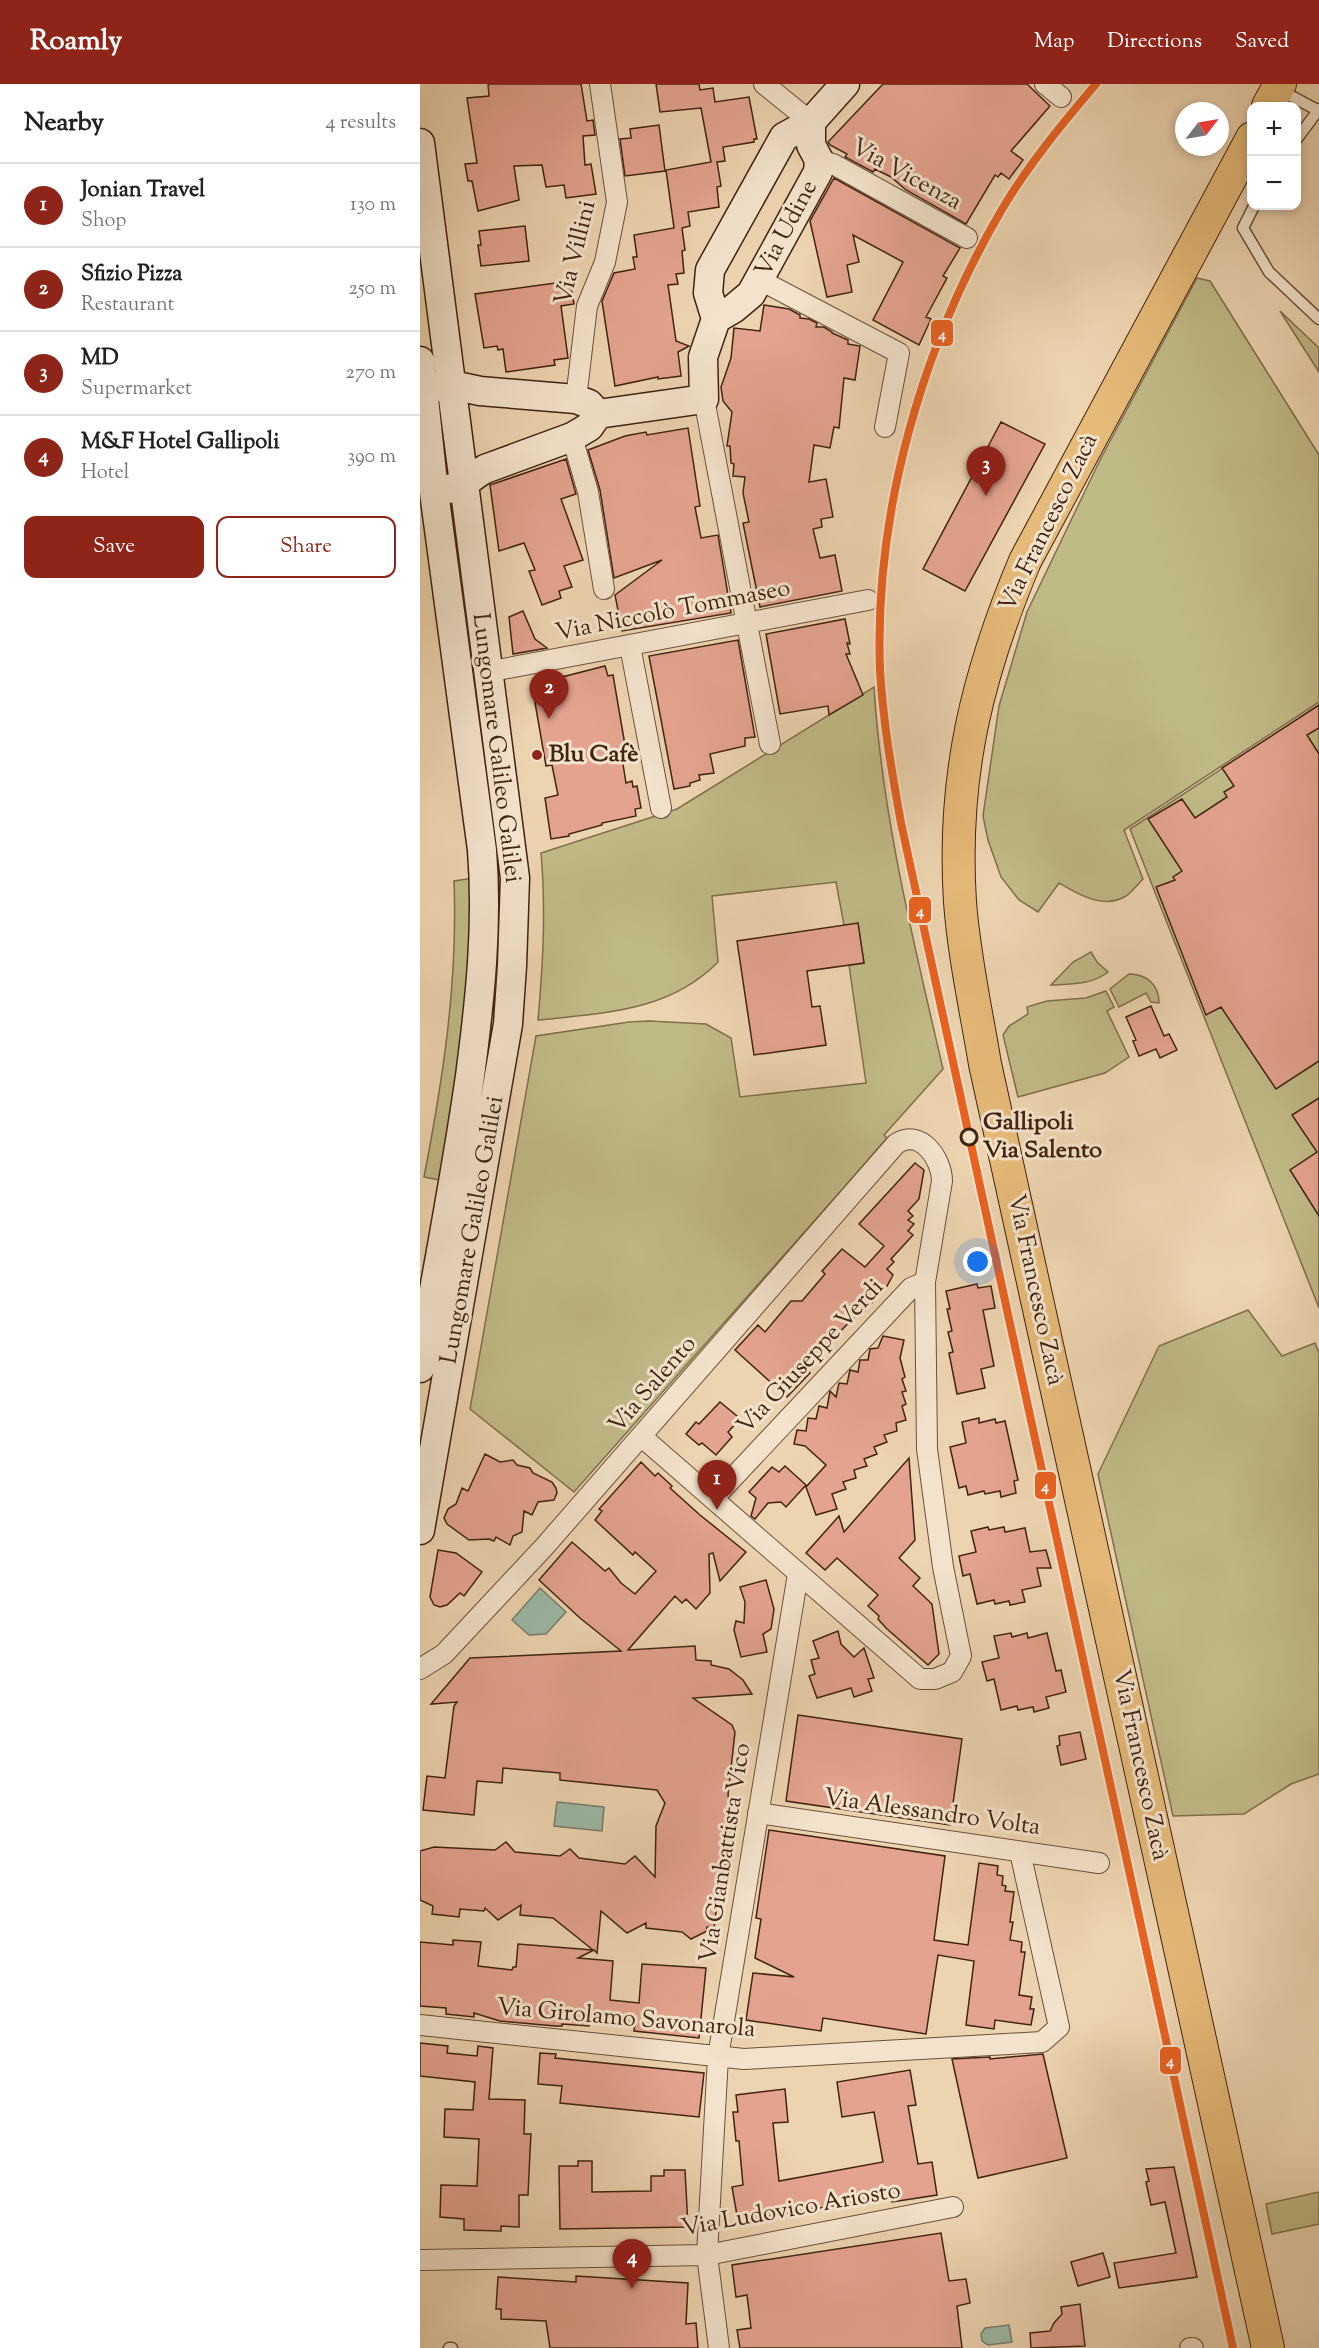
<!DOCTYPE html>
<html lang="en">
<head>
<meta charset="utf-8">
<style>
  body { margin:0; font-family:"Sorts Mill Goudy",serif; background:#f2f2f2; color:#222 }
  .controls { position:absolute; right:18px; top:18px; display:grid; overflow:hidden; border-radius:12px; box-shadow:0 3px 9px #0003 }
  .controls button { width:54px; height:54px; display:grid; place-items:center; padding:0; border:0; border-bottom:2px solid #e0e0e0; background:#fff; color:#222; font:30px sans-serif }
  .compass { position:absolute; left:755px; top:18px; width:54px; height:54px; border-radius:50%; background:#fff; box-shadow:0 3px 9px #0003; rotate:59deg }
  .you { position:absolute; left:558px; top:1178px; width:21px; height:21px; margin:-15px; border:4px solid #fff; border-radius:50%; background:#1a73e8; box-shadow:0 0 0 9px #1a73e833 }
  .badge { display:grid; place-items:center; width:39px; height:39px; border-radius:50%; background:#8f2418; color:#fff; font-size:20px; font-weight:700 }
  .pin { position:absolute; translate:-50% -50px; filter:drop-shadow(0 2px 3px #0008) }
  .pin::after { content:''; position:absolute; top:32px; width:21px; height:18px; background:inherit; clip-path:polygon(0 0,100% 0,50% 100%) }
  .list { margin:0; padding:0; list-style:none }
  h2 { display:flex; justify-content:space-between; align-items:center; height:78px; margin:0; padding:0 24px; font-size:26px }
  h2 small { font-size:20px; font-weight:400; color:#767676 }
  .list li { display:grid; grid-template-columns:39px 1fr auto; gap:18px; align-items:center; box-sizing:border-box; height:84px; padding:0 24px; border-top:2px solid #e0e0e0 }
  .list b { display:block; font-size:22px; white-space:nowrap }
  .list p { margin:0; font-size:20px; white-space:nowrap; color:#767676 }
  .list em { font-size:20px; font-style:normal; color:#767676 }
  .actions { display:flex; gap:12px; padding:18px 24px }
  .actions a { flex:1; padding:14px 0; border:2px solid #8f2418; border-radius:12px; text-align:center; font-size:21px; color:#8f2418 }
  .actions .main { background:#8f2418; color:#fff }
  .map { position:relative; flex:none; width:899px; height:2264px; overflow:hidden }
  header { display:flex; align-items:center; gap:36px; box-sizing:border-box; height:84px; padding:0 30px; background:#8f2418; color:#fff }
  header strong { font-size:28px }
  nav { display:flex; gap:33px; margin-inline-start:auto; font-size:21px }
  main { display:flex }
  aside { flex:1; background:#fff }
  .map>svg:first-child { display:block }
  .green { fill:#c0ba86; stroke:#806e4c; stroke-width:1.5 }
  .water { fill:#9ab9a7; stroke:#767d6b; stroke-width:1.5 }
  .building { fill:#e4a38e; stroke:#412311; stroke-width:1.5 }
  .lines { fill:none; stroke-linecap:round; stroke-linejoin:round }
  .lane-casing { stroke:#6c4f39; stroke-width:13 }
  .street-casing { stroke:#6c4f39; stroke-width:22 }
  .secondary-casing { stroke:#412311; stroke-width:31 }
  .primary-casing { stroke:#412311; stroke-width:34 }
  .lane { stroke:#f3e3cc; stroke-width:10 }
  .street { stroke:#f3e3cc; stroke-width:20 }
  .secondary { stroke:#f3e3cc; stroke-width:28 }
  .primary { stroke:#e6ba78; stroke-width:32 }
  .rail-1-casing { stroke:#f3e3cc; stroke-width:12 }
  .rail-1 { stroke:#e96221; stroke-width:8 }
  .poi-dot { fill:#8f2418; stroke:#f3e3cc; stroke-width:2 }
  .stop-dot { fill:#f3e3cc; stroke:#412311; stroke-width:3 }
  .labels { text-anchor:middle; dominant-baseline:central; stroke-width:6; stroke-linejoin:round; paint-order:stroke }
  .street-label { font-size:24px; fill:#412311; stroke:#f3e3cc }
  .poi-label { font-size:24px; font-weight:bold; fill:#412311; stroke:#f3e3cc; text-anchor:start }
  .stop-label { font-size:24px; font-weight:bold; fill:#412311; stroke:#f3e3cc; text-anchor:start }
  .line-badge { stroke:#f3e3cc; stroke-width:2 }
  .badge-label { font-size:16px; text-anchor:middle; font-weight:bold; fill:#fff }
</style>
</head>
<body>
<header>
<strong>Roamly</strong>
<nav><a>Map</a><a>Directions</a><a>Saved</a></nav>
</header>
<main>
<aside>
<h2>Nearby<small>4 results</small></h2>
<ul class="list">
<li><span class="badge">1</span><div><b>Jonian Travel</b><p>Shop</p></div><em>130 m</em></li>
<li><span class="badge">2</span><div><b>Sfizio Pizza</b><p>Restaurant</p></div><em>250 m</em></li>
<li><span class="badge">3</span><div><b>MD</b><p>Supermarket</p></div><em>270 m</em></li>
<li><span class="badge">4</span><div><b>M&amp;F Hotel Gallipoli</b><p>Hotel</p></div><em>390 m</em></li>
</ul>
<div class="actions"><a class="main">Save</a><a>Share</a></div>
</aside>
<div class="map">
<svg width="899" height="2264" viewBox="0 0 899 2264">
  <rect width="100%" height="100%" fill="#edd4b0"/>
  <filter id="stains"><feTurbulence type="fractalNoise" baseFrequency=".00333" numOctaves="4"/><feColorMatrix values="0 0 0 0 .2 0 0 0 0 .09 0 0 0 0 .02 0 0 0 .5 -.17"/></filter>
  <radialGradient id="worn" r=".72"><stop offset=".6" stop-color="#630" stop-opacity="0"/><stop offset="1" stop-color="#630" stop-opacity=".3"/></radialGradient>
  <path class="green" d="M777,194L790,197L899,371V618L704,746L723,795C718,800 712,808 706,812C683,826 658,810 639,799L618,828L599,816L581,793L568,756L563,732L579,622L607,528L679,378Z
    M860,227L899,264V288Z
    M454,603C462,733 494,859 523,985L464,1051L467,1054L427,1100L154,1408L50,1325L116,952L209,938L229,937L286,940L311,954L320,1013L446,999L429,881L444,879L438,840L424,841L416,798L292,812L298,878C249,928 183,929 118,936C123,880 126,826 121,769L257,725Z
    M899,621V1224L710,745Z
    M54,794L53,880L24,1097L4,1093C23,995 38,898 34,797Z
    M671,868L677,878L688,888C672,901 650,900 631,901L653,878Z
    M709,890C727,890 739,901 739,919L731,918L726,909L699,923L690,905Z
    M686,907L694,923L687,927L709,973L685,989L598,1013L583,951L589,942L608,930L607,923L627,917L666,914Z
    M828,1226L862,1272L895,1259L899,1269V1690L871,1700L824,1730L753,1732L678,1390L739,1262Z
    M899,2108V2140L852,2150L846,2120Z"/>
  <path class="water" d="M120,1504L146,1528L126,1550L109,1551L92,1536Z
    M137,1718L184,1723L182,1747L134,1742Z
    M589,2241L592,2258L568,2261L562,2257L561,2250L565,2244Z"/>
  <path class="building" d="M68,0H161L167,37L173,36L175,51L163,52L165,81L171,80L176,110L146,114L144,101L126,103L122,81L94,82L99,116L58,127L52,97H48L45,80L57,79L47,14L69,12Z
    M236,0H279L280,6L293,4L295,18L329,13L337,55H334V58L303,63L305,77L297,78L301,102L297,103L299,123L268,128L270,142L262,144L265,166L262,167L264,189L256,190L258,200L248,201L256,257L269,262L258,268L261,292L238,295V293L195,302L182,217L194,189L215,185L213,173H217L214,151L254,144L246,86L291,78L281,24L240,28Z
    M463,0H607L630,22L591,67L603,76L589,95L581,89L578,93L575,91L546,140L486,106L471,93L455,85L453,88L425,73L427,70L410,61L408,58Z
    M239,41L245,87L205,92L200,55L211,54L210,45Z
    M414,94L540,164L523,192L527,194L506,233L511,235L499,261L453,236L483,178L433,151L439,178L427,181L432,208L407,213L390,137Z
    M105,142L109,177L61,182L58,161H61L59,147Z
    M150,197L154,220L141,222L148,274L134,276L135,281L86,288L83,265L78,266L77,262L64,264L55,210Z
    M344,221L369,225L380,231V234L389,235L397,239L396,243H404L412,248V249L428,256V260L440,262L435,296L424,294L419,344L414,343L410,364L394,361L389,398L406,395L413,433L401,435L402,443L393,445L400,474L415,471L422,507L340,523L323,439L329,438L323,409L325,393L313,392L314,380L311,379L310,362H307L312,328L303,317L301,303L311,274L314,244L340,247Z
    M581,338L625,360L545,507L503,485Z
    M268,344L280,422L275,423L281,454L298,451L311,529L202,547L195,511L242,476L194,494L180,406L168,366L205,352L226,348L227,351Z
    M146,375L156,410L141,415L163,476L144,482L152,503L139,507L141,514L122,521L109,487L115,486L104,459L79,467L70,401Z
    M103,527L115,555L127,564L93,570L89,533Z
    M425,535L430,560L427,559L430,570H426L443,611L409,631L408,622L360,630L346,550Z
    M318,556L335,653L325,654V662L290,670L294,689L279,691L280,696L270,699V702L254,705L229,572Z
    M185,582L188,592L193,591L206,667L201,668L206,699L212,697L213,703L217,702L221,724L215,725L216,732L182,739V741L149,750V752L131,755L125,714L138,711L132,681L126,682L113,607L117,606V595L133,591L134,595Z
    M899,621V644L887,651L899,670V977L856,1005L801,923L786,931L736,803L755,796L753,793L762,787L728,735L762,715L775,734L807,713L804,708L814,702L802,684Z
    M438,839L444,879L387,887L392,923L400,922L406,961L334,971L317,857Z
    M731,922L744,952L749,950L757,966L740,974L736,965L719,972L713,957L716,956L706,933Z
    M899,1014V1132L870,1086L897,1068L872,1031Z
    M495,1079L504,1086L499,1115L488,1127L493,1132L488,1136L494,1140L488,1147L493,1151L471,1175L474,1178L467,1185L473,1191L467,1202L440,1232L442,1225L385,1284L390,1289L367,1313L315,1266L338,1241L345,1248L371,1217H382L405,1190L402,1187L422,1165L445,1183L464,1162L439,1140Z
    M557,1200L558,1204L571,1202L575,1224L563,1226L574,1282L561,1285L565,1304L537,1310L529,1269L533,1268L528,1248L532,1247L527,1225H530L526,1207Z
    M463,1252L484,1256L480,1274L485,1293L482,1295L486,1307L482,1308L486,1320L482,1322L486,1336L476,1339L477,1347L464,1351L467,1358L454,1363L457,1370L444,1375L447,1382L434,1386L436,1394L423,1398L426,1405L412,1410L417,1425L396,1431L386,1403L406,1381L385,1362L374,1360L377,1346L386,1347L388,1334L396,1335L399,1322L407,1324L410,1307L416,1313L419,1299L427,1300L430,1286L438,1288L440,1276H448L450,1265L458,1264Z
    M300,1318L317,1332L319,1336L308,1348L312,1353L296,1371L282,1359L279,1361L266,1350L276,1338L279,1340Z
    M559,1334V1339L575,1335L576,1339L585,1337L598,1396L594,1397L596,1409L581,1413L580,1407L565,1410L564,1407L548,1411L546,1402L539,1404L530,1363L546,1359L542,1338Z
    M65,1370L80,1378L93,1376L97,1381L110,1384L113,1389L132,1398L136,1404L137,1409L134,1416L118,1418L112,1431L104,1427L102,1448L93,1452L90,1461L76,1453L74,1457L69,1455L49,1456L27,1440L24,1434L28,1425L36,1420L42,1404L48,1407Z
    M489,1374L495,1456L479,1474L500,1494L493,1502L512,1520L519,1570L508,1581L466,1544L458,1535L459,1532L448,1522L458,1511L417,1474L405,1486L386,1469L419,1432L424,1448Z
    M221,1378L235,1392L238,1389L252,1402L250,1404L280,1431L326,1468L300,1497L293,1469L289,1470L290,1509L276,1525L266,1515L262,1519L255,1512L208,1566L275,1562L276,1576L291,1577V1581L309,1585L323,1596L332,1610L273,1614L312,1641L315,1648L308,1711L311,1726H314L308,1780H302L294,1844L287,1843V1847L271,1855L262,1848L226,1844V1839L207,1849L181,1827L177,1869L174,1866L158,1874L193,1877L190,1916L219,1919L222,1880L286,1884L279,1954L214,1947L215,1939L170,1936L169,1942L142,1940V1942H135L80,1937L54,1929V1933L26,1930V1924L0,1922V1858L33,1861V1856L61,1858L58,1882L92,1886L93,1883H96L98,1860L173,1866L133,1834L100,1831L101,1821L78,1836L65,1824L64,1827L40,1825L39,1833L12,1830L13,1822L0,1816V1767L14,1763L75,1766L86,1758L95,1768L140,1772L150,1765L159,1774L205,1780L215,1772L235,1793L236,1742L245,1719L237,1706L140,1696V1689L83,1684L82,1699L57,1697L54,1731L3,1726L7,1692L25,1694L34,1622L37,1618L11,1620L50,1574L201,1567L160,1534L119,1496L152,1458L185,1487L189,1484L201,1499L215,1510L236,1487L215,1468L213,1471L175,1436L182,1427L179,1425Z
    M365,1382L386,1401L366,1423L361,1418L348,1419L335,1435L331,1432L336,1414L329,1408L352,1383L359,1388Z
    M568,1443L569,1446L584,1443L585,1448L605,1444L610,1468L626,1466L631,1484H617L621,1502L602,1506L605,1518L590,1521L589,1517L575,1520L574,1516L557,1520L550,1490L543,1492L539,1472L556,1468L551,1447Z
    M18,1466L36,1469L62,1488L44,1512L40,1509L27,1521L20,1523L14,1521L10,1513Z
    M346,1496L354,1525L351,1545L343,1550L347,1568L321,1573L314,1546L316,1537L324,1539L325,1518L320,1503Z
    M418,1547L421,1560L434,1573L444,1564L454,1594L448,1595L452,1607L434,1613L431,1604L397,1614L389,1592L395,1590L391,1576L399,1574L393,1557Z
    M591,1549L592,1553L607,1549L608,1554L627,1549L636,1587L641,1586L646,1608L626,1613L629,1624L614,1628L613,1623L598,1626L597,1622L581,1626L574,1595L567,1597L562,1578L579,1574L574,1552Z
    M378,1631L542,1655L530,1741L366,1717Z
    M660,1648L666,1675L641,1681L637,1662L640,1661L639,1652Z
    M349,1746L525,1772L514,1856L548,1861L559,1779L578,1782L577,1791L583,1792L582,1801L586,1802L585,1807L594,1808L590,1838H593L590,1856L602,1858L601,1868H605L599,1911L612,1913L610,1925H614L611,1941L575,1936L574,1945L546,1941L554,1877L518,1871L506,1950L403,1934L401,1947L326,1936L333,1889L374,1893L335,1874L341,1835L336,1834Z
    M0,1959L28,1962L27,1969L57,1972L58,1962L73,1964L69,2015L105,2016L104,2050H111L110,2068L108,2111H99V2143L81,2142V2147L44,2146V2135L20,2133L21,2101L57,2102L59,2055L24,2053L25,2025L53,2026L55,1998L0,1992Z
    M120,1969L136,1970L135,1974L284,1989L279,2033L140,2019L142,2002L118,2000Z
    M623,1970L647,2074L558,2094L532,1975L570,1973V1975Z
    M490,1986L496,2021L488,2022L498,2080L512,2078L517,2111L472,2118L471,2114L468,2113L318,2137L312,2103L323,2101L319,2057H316L313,2028H318L316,2011L365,2005L368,2038L353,2039L359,2097L463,2078L454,2028L422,2033L417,1998Z
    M158,2077H172V2108L231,2107V2092H244V2086H265L268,2143L140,2145L139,2082H158Z
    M754,2083L777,2193L699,2204L694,2179L756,2169L745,2118L731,2121L726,2098L729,2097L726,2085Z
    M521,2149L529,2197L546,2195L550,2219L537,2222L542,2264H320L317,2246L331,2244L327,2211L316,2213L312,2181Z
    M683,2169L690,2193L658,2202L651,2178Z
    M156,2192L268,2199L266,2240L276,2239L278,2264H130L126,2237L81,2235V2225H76L78,2193L156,2198Z
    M660,2220L665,2262L611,2264L610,2249L630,2247L634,2239L642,2230L641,2223Z"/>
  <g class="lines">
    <defs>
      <path id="lane" d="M860,6L899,27
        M876,56L899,25
        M834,122L823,144L849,188L899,235
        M29,2264H32"/>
      <path id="street" d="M344,0L391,38
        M625,0L641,13
        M399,76L413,80L547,154
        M340,196L479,269L465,343
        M156,315L167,222L185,178L197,118L180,0
        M284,315L350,660
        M152,353L168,408L184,505
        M210,562L241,724
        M67,588L448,516
        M293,1415L491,1204L505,1198
        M0,1585L24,1570L125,1462L476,1060C500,1043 522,1075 522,1097L505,1198L507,1365L523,1483L541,1572L532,1588L515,1595H500L222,1353
        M338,1729L679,1779
        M0,1941L324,1975L622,1958L639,1943L600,1768
        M0,2176L287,2171L533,2123
        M299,2264L287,2171L298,1973L378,1490
        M770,2264H773"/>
      <path id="secondary" d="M0,59L95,794L92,882L88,940L0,1446
        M296,235L313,225L331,210L398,88L399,76L391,61V38
        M0,277L14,408L62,766C68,842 60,916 50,992C36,1090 17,1187 0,1284
        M13,303L32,301L60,307L156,315L169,320L178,330
        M28,405C48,401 48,394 65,385L152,353L169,343L178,330L284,315L283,273L296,235L288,209L290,186L364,53L391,38L425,0"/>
      <path id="primary" d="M848,22L860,0
        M832,54L605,477C557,591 532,693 540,818C544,872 556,926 565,980L848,2264"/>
    </defs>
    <use href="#lane" class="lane-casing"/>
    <use href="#street" class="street-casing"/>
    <use href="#secondary" class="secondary-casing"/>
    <use href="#primary" class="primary-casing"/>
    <use href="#lane" class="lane"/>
    <use href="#street" class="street"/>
    <use href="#secondary" class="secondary"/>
    <use href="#primary" class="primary"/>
    <defs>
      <path id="rail-1" d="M676,0C642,40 608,81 581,127C502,262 454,429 460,586C463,638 472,689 481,739L813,2264"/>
    </defs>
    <use href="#rail-1" class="rail-1-casing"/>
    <use href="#rail-1" class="rail-1"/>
  </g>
  <circle class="poi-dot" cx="117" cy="671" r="6"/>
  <circle class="stop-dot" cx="549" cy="1053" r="8"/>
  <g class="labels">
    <g class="street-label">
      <text transform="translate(486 91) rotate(29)">Via Vicenza</text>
      <text transform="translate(367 145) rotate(-62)">Via Udine</text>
      <text transform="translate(156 169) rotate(-76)">Via Villini</text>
      <text transform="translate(629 439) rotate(-64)">Via Francesco Zacà</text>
      <text transform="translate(253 527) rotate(-11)">Via Niccolò Tommaseo</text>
      <text transform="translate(76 664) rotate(83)">Lungomare Galileo Galilei</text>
      <text transform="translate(53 1146) rotate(-80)">Lungomare Galileo Galilei</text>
      <text transform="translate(615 1206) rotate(78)">Via Francesco Zacà</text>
      <text transform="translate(391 1273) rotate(-47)">Via Giuseppe Verdi</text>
      <text transform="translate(233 1301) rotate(-49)">Via Salento</text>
      <text transform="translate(720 1681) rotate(78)">Via Francesco Zacà</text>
      <text transform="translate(512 1729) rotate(8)">Via Alessandro Volta</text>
      <text transform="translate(306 1769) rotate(-81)">Via Gianbattista Vico</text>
      <text transform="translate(206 1935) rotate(5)">Via Girolamo Savonarola</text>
      <text transform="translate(371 2126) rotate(-10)">Via Ludovico Ariosto</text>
    </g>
    <g class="poi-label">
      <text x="129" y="671">Blu Cafè</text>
    </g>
    <g class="stop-label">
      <text x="563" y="1039">Gallipoli<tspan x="563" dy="28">Via Salento</tspan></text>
    </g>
  </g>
  <g class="line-badge">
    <rect x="510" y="235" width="24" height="28" rx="6" fill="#e96221"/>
    <rect x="488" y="812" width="24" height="28" rx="6" fill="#e96221"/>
    <rect x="614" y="1387" width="23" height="29" rx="6" fill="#e96221"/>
    <rect x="739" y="1962" width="23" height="29" rx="6" fill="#e96221"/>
  </g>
  <g class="badge-label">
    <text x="522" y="255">4</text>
    <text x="500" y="832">4</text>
    <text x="625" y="1407">4</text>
    <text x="750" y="1982">4</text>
  </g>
  <rect width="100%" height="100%" filter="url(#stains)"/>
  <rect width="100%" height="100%" fill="url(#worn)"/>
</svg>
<div class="controls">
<button>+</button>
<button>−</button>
</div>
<svg class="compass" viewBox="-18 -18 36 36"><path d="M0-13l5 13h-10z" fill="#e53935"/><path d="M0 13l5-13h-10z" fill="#767676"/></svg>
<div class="you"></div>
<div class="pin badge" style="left:297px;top:1426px">1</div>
<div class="pin badge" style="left:129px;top:635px">2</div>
<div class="pin badge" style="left:566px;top:412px">3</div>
<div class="pin badge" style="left:212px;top:2205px">4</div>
</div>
</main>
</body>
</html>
